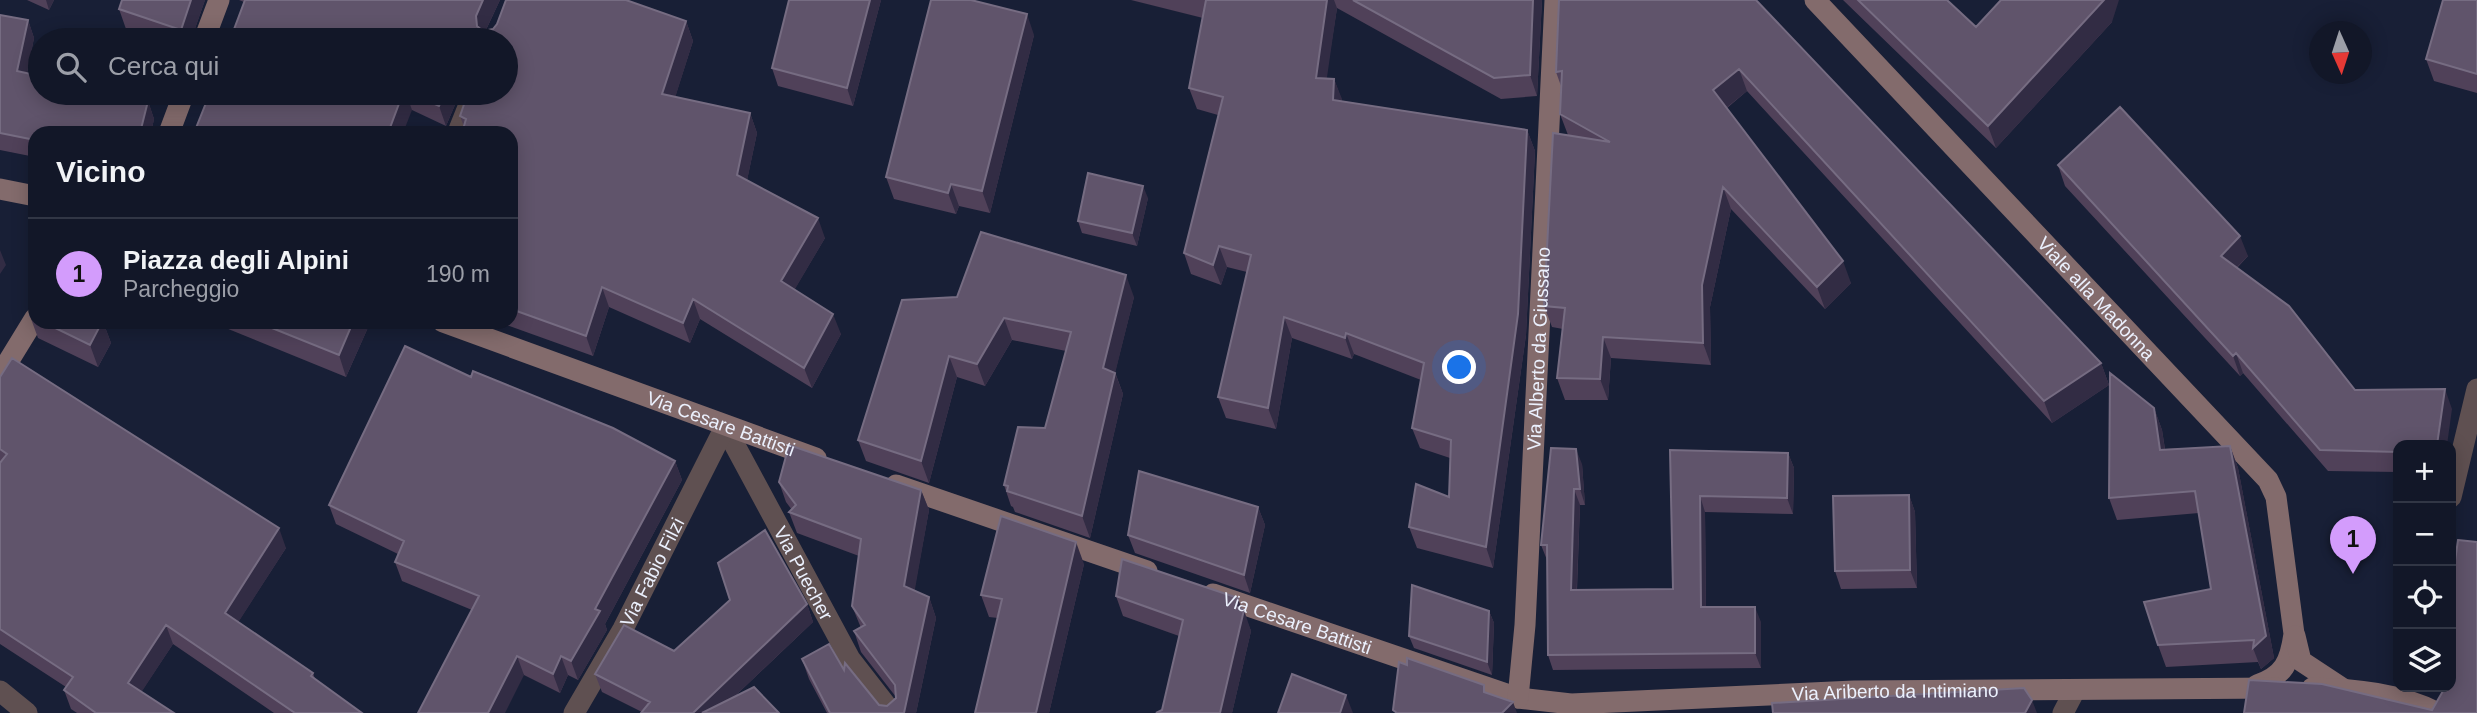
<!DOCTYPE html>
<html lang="it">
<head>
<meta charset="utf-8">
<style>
  body { margin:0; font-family:Arial,sans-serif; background:#1b2030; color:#f1f3f6 }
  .controls { position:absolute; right:21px; bottom:21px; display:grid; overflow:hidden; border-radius:14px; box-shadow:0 4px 18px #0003 }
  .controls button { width:63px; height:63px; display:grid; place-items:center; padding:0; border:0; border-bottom:2px solid #313645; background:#121728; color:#f1f3f6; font:35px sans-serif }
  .compass { position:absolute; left:2309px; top:21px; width:63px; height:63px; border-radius:50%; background:#121728; box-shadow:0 4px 18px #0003; rotate:177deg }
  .you { position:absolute; left:1460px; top:368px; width:24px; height:24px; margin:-18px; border:5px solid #fff; border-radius:50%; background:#1a73e8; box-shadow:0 0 0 10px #1a73e833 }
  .badge { display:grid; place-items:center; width:46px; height:46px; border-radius:50%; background:#d39cfc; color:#111; font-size:23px; font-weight:700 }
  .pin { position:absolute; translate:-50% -58px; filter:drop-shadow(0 2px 4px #0008) }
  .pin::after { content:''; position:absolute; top:37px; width:24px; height:21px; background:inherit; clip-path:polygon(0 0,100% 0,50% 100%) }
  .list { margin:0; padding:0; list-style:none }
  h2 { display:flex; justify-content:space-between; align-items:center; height:91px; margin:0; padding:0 28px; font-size:30px }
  h2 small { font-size:23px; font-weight:400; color:#9c9fa8 }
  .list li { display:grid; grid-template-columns:46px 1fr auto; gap:21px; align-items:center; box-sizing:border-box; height:112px; padding:0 28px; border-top:2px solid #313645 }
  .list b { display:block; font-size:26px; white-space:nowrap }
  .list p { margin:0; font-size:23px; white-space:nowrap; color:#9c9fa8 }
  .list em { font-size:23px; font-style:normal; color:#9c9fa8 }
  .icon { flex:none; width:38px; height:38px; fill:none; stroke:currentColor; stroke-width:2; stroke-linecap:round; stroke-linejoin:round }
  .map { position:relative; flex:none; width:2477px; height:713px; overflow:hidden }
  .search { position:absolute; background:#121728; box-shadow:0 4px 18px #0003; left:28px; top:28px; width:490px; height:77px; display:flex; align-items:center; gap:18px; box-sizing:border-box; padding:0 24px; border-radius:38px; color:#9c9fa8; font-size:26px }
  .panel { position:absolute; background:#121728; box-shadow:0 4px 18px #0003; left:28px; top:126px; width:490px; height:203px; border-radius:21px }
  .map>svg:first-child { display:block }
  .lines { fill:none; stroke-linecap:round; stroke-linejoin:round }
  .lane { stroke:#5f5051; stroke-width:18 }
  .street { stroke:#5f5051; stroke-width:21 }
  .secondary { stroke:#836b6c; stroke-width:21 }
  .wall { fill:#504159 }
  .shaded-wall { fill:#322c44 }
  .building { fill:#60546b; stroke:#766c82; stroke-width:2 }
  .labels { text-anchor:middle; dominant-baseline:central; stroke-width:6; stroke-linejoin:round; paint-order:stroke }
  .street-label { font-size:19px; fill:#ebf0fd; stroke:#181f36 }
</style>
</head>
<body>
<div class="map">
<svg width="2477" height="713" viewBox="0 0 2477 713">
  <rect width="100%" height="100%" fill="#181f36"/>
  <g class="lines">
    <path class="lane" d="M456,133L472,93"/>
    <g class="street">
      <path id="s1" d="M725,427L850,659L892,713"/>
      <path d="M2451,497L2477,389"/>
      <path d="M0,691L27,713"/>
      <path id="s2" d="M574,713L623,629L725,427"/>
      <path d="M2063,713L2075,690"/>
    </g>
    <g class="secondary">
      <path id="s3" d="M1815,0L2268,480L2276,497L2294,634C2290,662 2284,676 2257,685"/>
      <path d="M204,40L219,0"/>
      <path d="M169,133L184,93"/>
      <path d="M0,189L35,196"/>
      <path id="s4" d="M443,322L816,458"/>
      <path d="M0,375L35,318"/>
      <path d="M896,485L1147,571"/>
      <path id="s5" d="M1213,594L1518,698L1571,704L1854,691L2276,688"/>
      <path d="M2295,636L2301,661L2342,688"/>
      <path d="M2312,688C2354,689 2400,693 2438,713"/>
      <path id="s6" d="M1518,698L1525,625L1555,0"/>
    </g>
  </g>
  <path class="wall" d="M27,0H54L49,10Z
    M122,0H205L191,40H160L126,29L119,9Z
    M239,0H500L486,30L686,21L693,41L675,97L750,113L757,133L747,180L825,238L794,290L841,334L812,388L700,319L690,343L609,307L593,356L498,322H511V133L464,127L460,116L506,40L244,2Z
    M881,0L853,106L778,86L772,68Z
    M1131,0H1542L1537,96L1501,99L1337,8L1326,78L1334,79L1342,101L1527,130L1535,151L1526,335L1493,568L1417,548L1409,527L1449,497L1450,458L1420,448L1412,428L1421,380L1354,354L1352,359L1292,338L1276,429L1226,418L1218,397L1247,272L1227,267L1221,285L1191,274L1184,253L1218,115L1197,109L1189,88L1203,18Z
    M1756,0L2101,363L2109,385L2052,423L1747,91L1727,108L1851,283L1825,309L1731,209L1710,307L1711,365L1611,358L1608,400H1565L1557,378L1563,329L1552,327L1544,306L1568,135L1560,114L1561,86L1556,72Z
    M1843,0H1947L1976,27L2112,22L1996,148Z
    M2477,0V93L2434,81L2426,59Z
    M0,15L28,20L34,38L27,73L148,101L154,119L151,133H35V157L0,150Z
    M1034,35L990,213L959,206L956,214L894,199L886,177Z
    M210,93H460L446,126L412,110Z
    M2058,165L2248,256L2237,268L2355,390L2452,409L2398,445V472L2328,471L2243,373L2240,376L2065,186Z
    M1148,198L1137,246L1082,233L1078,221Z
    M1134,297L1115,372L1123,394L1090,538L1015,512L1013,507L1011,506L1004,485L1045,428L1066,351L1012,340L985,386L957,377L929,483L866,461L858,440L902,300Z
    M35,308V322H106L105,327L111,343L98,367L38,338L30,316Z
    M211,322H369L370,323L346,377Z
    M0,377L286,548L238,622L313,673L315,679L362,713H274L173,644L141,692L174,713H77L71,709L64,690L66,687L0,644Z
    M471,377L675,461L682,480L605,624L607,630L578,680L568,675L560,693L524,675L472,610L402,581L395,562L398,554L336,524L329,505Z
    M2154,408L2162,430L2165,449L2230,446L2238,468L2274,658L2261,669L2258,662L2166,667L2158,645L2211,589L2199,513L2117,520L2109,498Z
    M1670,450L1788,453L1794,468L1793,514L1705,512L1706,607L1761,622V668L1553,670L1548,655L1547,560L1541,545L1582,464L1585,505H1580L1577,590L1673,589Z
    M779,482L921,490L929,510L914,591L929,597L936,618L916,713H827L809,679L802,659L844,670L879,705L887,706L896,698V697L861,652L854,631L861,628L852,606L859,556L797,533L789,512L792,510L786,502Z
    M1909,495L1915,512L1917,588L1841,589L1835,571Z
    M1258,507L1265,525L1250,593L1135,553L1128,535Z
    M1084,564L1049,713H975L998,618L989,617L981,595Z
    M1116,596L1242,609L1251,631L1232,713H1156L1162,710L1179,636L1123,616Z
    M807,604L813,622L734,697L779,713L642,712L602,692L595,674L674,651Z
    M1489,611L1494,623L1492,675L1414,648L1409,636Z"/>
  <path class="shaded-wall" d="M46,0H54L49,10Z
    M191,0H205L191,40H185L181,30Z
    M483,0H500L483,36L477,26L476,16Z
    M870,0H881L853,106L847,88Z
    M1327,0H1334L1337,8L1324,98L1316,78Z
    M1533,0H1542L1537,96L1530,75Z
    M2104,0H2119L2112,22L1996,148L1988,126Z
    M1027,14L1034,35L990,213L982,191Z
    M28,20L34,38L24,88L17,71Z
    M686,21L693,41L670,114L662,94Z
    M1739,69L1747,91L1721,112L1713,90Z
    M1334,79L1342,99L1341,121L1333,100Z
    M403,93H406L412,110L403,133H388Z
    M445,93H460L446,126L439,106Z
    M148,101L154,119L151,133H140Z
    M750,113L757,133L744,195L737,175Z
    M1527,130L1535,151L1526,335L1493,568L1486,547Z
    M951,184L959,206L956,214L948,193Z
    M1143,186L1148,198L1137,246L1132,233Z
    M1723,187L1731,209L1710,307L1711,365L1703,343L1702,285Z
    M818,218L825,238L788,301L781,281Z
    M2240,236L2248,256L2228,276L2221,256Z
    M1219,246L1227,267L1221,285L1213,265Z
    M0,250L6,265L0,274Z
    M1843,261L1851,283L1825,309L1817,287Z
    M1126,275L1134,297L1111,390L1103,368Z
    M602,287L609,307L593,356L586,336Z
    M693,299L700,319L690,343L683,323Z
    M833,314L841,334L812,388L804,368Z
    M1284,317L1292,338L1276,429L1268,408Z
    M1004,318L1012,340L985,386L977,364Z
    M95,322H106L105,327L111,343L98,367L90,345Z
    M353,322H369L370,323L346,377L339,355Z
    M1346,333L1354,354L1352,359L1345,338Z
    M1603,337L1611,358L1608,400L1600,379Z
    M2236,353L2243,373L2240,376L2233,356Z
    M949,356L957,377L929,483L921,461Z
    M2101,363L2109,385L2052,423L2044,401Z
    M1115,373L1123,394L1090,538L1082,516Z
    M2445,389L2452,409L2447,445H2437Z
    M2154,408L2162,430L2168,471L2160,450Z
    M2230,446L2238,468L2274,658L2261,669L2253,648L2266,636Z
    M1576,449L1582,464L1585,505L1580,489Z
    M1788,453L1794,468L1793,514L1787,498Z
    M675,461L682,480L605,624L607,630L578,680L571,661L595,609Z
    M1574,489L1580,505L1576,606L1571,590Z
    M921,490L929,510L912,606L904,586Z
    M1909,495L1915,512L1917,588L1910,570Z
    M1700,496L1705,512L1706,623L1701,607Z
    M1258,507L1265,525L1250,593L1244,575Z
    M279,528L286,548L232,632L225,613Z
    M1076,542L1084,564L1049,713H1036Z
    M929,597L936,618L916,713H904Z
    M1238,598L1243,613L1244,610L1251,631L1232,713H1220Z
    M807,604L813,622L717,713H693Z
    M1755,607L1761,622V668L1755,653Z
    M1489,611L1494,623L1492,675L1487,662Z
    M166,625L173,644L135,702L128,683Z
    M517,656L524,675L505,713H488Z
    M561,656L568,675L560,693L553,674Z
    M1346,695L1353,713H1340Z
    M2032,700L2037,713H2025Z
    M1513,702L1517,713H1502Z"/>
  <path class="building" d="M122,0H191L181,30L119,9Z
    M245,0H483L476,16L477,26L483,31L493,29L497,24L506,0H626L686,21L662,94L750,113L737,175L818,218L781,281L833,314L804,368L693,299L683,323L602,287L586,336L511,309V133H462L466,119L460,116L468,93H506V40H230Z
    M789,0H870L847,88L772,68Z
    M931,0H971L1027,14L982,191L951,184L948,193L886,177Z
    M1206,0H1327L1316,78L1334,79L1333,100L1527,130L1518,314L1486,547L1409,527L1416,484L1449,497L1451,440L1412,428L1424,363L1346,333L1345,338L1284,317L1268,408L1218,397L1251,255L1219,246L1213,265L1184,253L1223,97L1189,88Z
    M1353,0H1533L1530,75L1494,78Z
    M1559,0H1756L2101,363L2044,401L1739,69L1713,90L1843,261L1817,287L1723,187L1702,285L1703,343L1603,337L1600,379L1557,378L1565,308L1544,306L1553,133L1610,142L1560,114L1562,71L1556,72Z
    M1858,0H1947L1976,27L2001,0H2104L1988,126Z
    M2443,0H2477V74L2426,59Z
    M0,15L28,20L17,71L40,76V93H113L148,101L140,133H35V140L0,133Z
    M210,93H403L388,133H194Z
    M410,93H445L439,106Z
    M2120,107L2240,236L2221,256L2289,306L2355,390L2445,389L2437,445H2398V452L2320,450L2236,353L2233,356L2058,165Z
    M1088,173L1143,186L1132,233L1078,221Z
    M981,232L1126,275L1103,368L1115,373L1082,516L1007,491L1008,486L1004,485L1018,427L1045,428L1071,332L1004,318L977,364L949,356L921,461L858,440L902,300L957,297Z
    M35,308V318L30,316Z
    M43,322H102L90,345Z
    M257,322H353L339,355Z
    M405,346L471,377L473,371L613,428L675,461L595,609L600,611L571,661L561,656L553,674L517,656L488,713H418L479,596L395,562L404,541L329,505Z
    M12,358L279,528L225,613L313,673L311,676L362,713H295L166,625L128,683L174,713H96L64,690L73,677L0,629V463L7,454L0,449V377Z
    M2110,373L2154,408L2160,450L2230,446L2266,636L2253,648L2254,640L2158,645L2144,602L2211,589L2195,491L2109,498Z
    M789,445L921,490L904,586L929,597L904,713H830L802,659L829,644L844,670L845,663L879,705L887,706L896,698L895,685L854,631L865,625L852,606L861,539L789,512L796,505L779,482Z
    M1551,448L1576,449L1580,489H1574L1571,590L1673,589L1670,450L1788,453L1787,498L1700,496L1701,607H1755V653L1548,655L1547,545H1541Z
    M1139,471L1258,507L1244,575L1128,535Z
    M1909,495L1910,570L1835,571L1833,496Z
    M1001,516L1076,542L1036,713H975L1002,599L981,595Z
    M765,530L807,604L693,713H641L650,702L595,674L624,625L674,651L730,600L718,563Z
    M2458,540L2477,542V713H2244L2249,680L2322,684L2432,710L2443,691L2441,687H2451V589Z
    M1122,559L1238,598L1236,607L1244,610L1220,713H1156L1162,710L1183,620L1116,596Z
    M1412,585L1489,611L1487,662L1409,636Z
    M1407,658L1484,685V692L1513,702L1502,713H1397L1393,710L1399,662L1407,665Z
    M1292,674L1346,695L1340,713H1278Z
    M754,687L779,713H702Z
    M2024,688L2032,700L2025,713H1773L1772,703Z"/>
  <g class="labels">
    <g class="street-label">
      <text stroke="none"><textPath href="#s3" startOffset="410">Viale alla Madonna</textPath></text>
      <text stroke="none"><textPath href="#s6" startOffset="350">Via Alberto da Giussano</textPath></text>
      <text stroke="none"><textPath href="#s4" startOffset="296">Via Cesare Battisti</textPath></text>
      <text stroke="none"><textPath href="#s2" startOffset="161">Via Fabio Filzi</textPath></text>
      <text stroke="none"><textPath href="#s1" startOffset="166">Via Puecher</textPath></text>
      <text stroke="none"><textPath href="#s5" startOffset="89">Via Cesare Battisti</textPath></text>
      <text stroke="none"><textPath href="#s5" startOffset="700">Via Ariberto da Intimiano</textPath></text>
    </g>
  </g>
</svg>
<div class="controls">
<button>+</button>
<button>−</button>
<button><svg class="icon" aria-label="locate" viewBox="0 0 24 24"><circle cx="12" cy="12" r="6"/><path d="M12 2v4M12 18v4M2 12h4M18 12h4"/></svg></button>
<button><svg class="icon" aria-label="layers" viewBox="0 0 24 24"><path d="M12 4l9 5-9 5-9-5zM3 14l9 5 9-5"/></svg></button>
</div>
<svg class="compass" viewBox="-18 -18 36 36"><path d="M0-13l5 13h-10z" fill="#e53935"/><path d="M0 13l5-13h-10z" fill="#9c9fa8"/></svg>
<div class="you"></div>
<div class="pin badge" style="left:2353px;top:574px">1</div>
<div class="search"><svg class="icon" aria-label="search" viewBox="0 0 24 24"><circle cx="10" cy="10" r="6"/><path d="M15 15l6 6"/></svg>Cerca qui</div>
<section class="panel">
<h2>Vicino<small></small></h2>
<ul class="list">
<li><span class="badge">1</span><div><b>Piazza degli Alpini</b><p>Parcheggio</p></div><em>190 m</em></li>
</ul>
</section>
</div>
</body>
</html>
